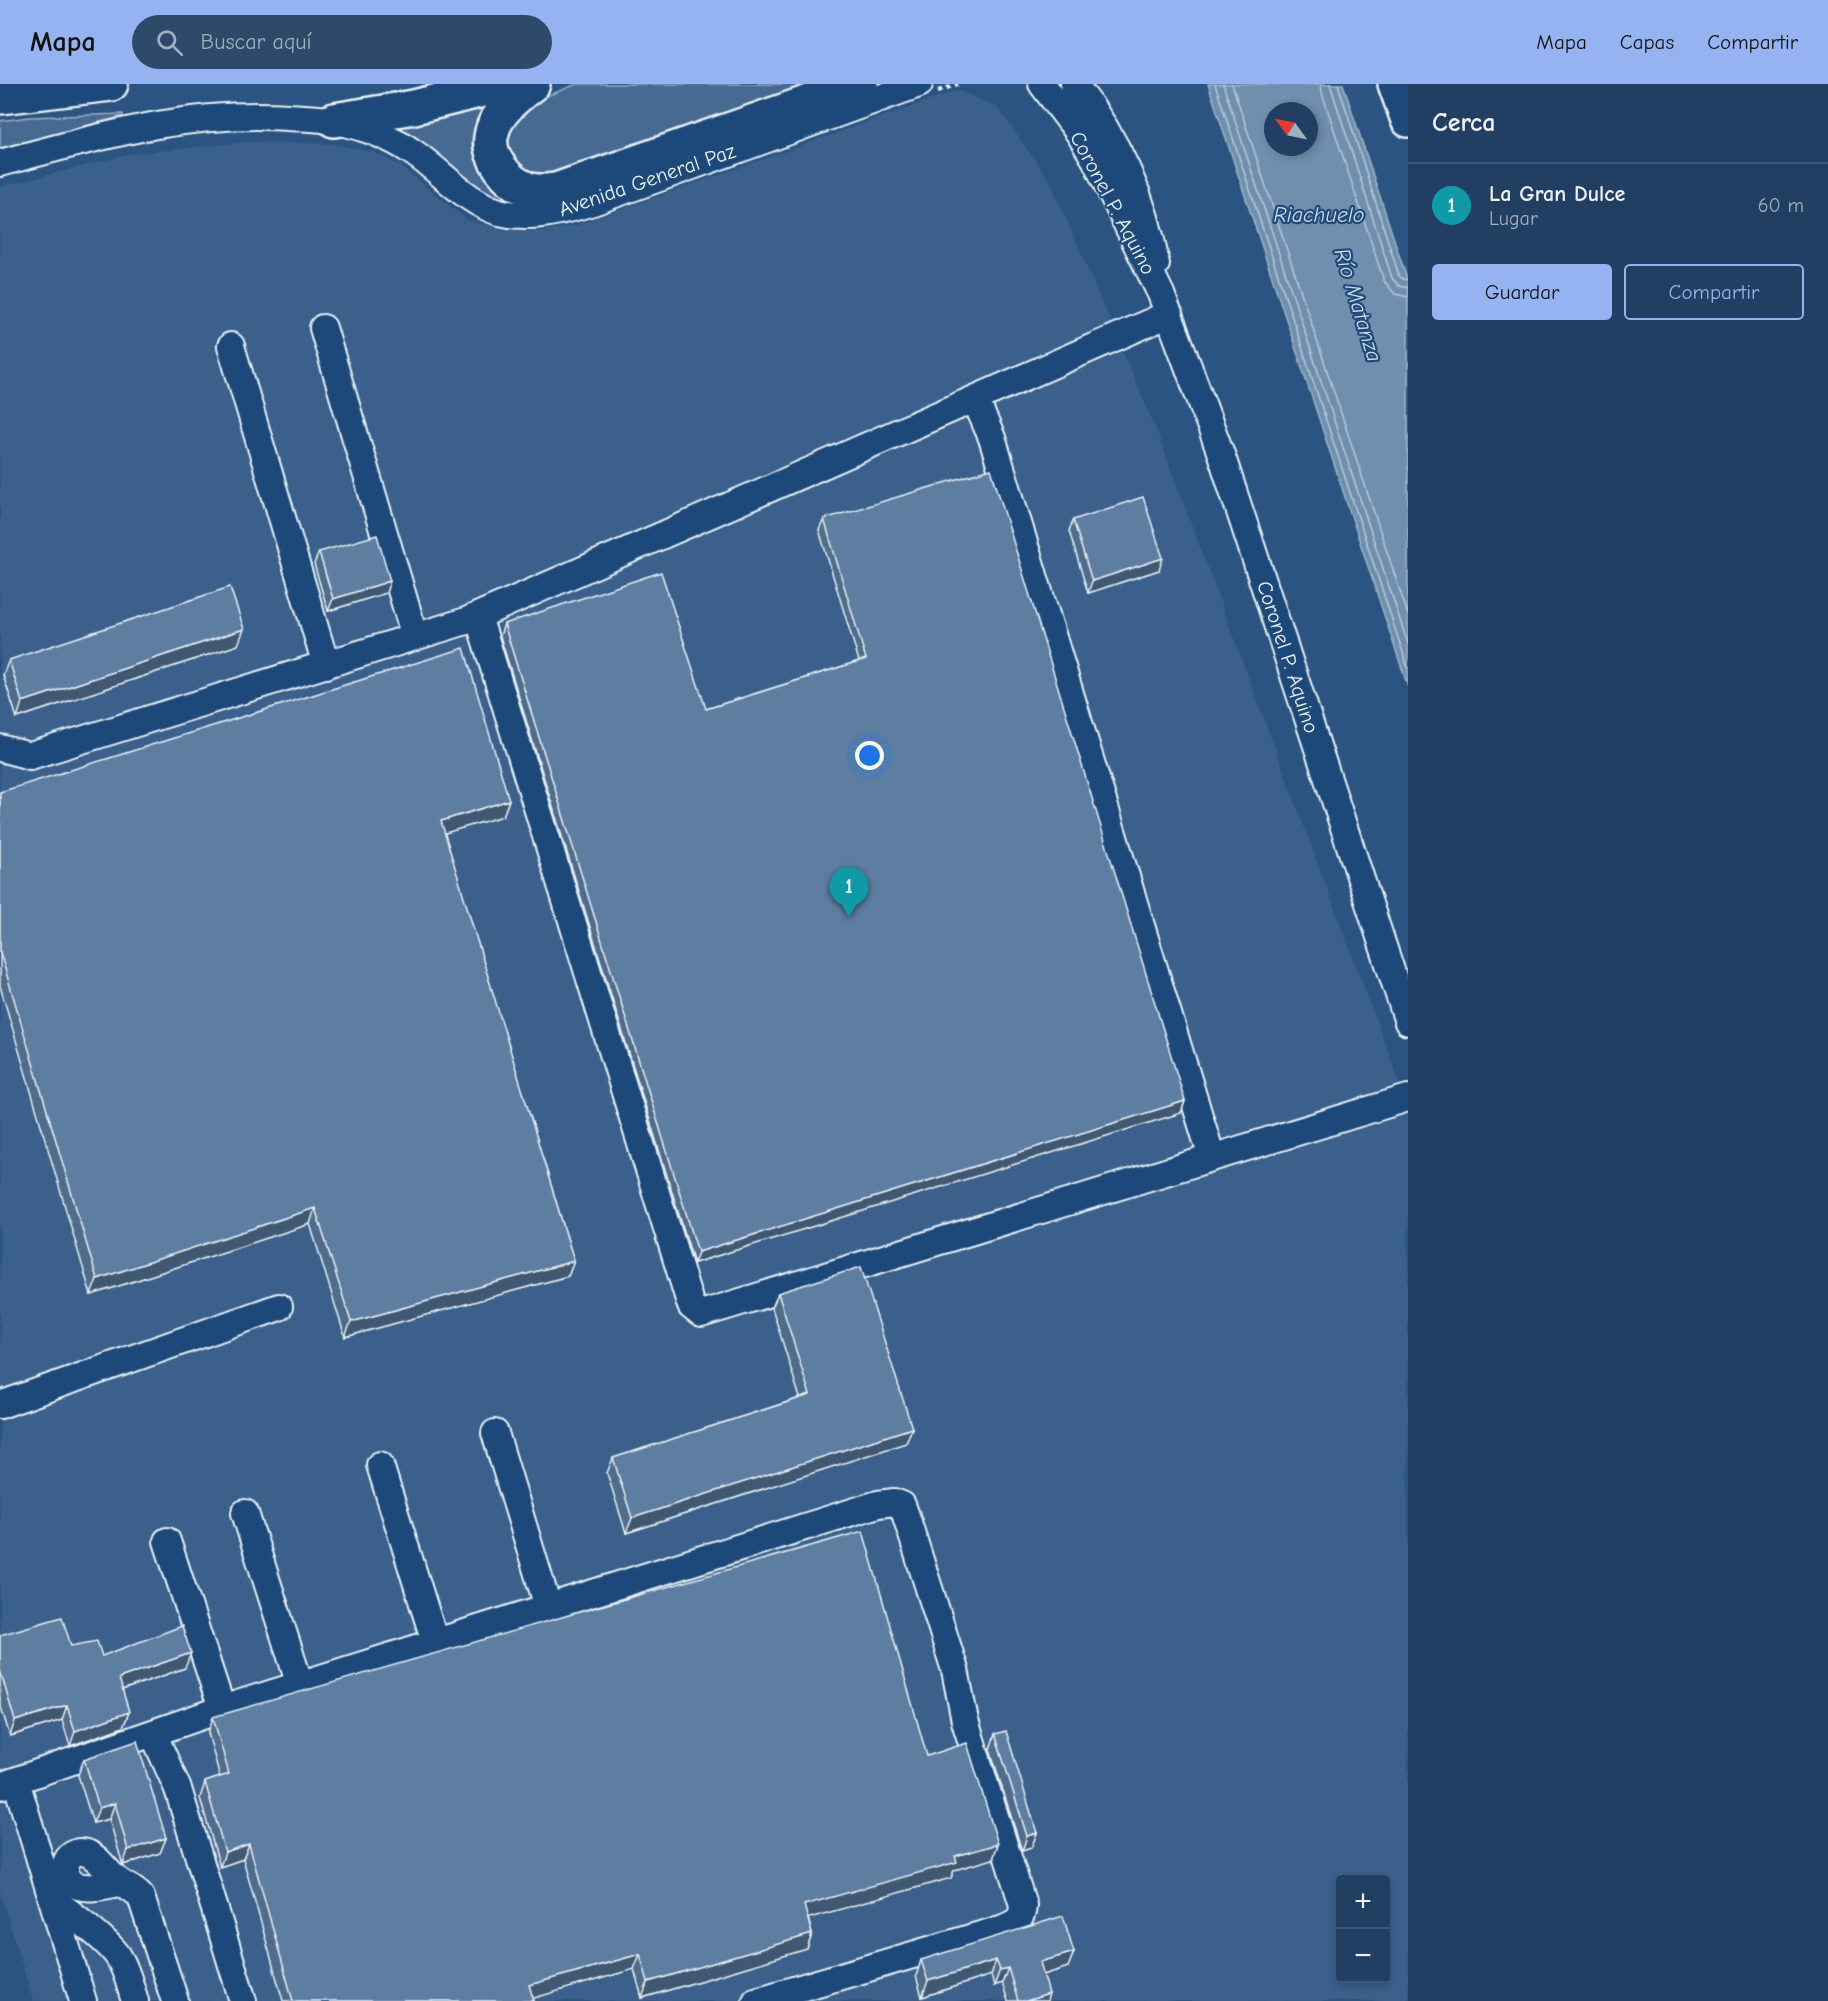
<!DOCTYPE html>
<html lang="es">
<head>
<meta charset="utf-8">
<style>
  body { margin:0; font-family:"Comic Neue",sans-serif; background:#2d4a6b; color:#f1f3f6 }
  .controls { position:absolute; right:18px; bottom:18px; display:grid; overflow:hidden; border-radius:6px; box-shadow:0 3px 9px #0003 }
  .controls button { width:54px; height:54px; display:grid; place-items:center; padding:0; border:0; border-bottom:2px solid #3d5877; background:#203f62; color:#f1f3f6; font:30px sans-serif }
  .compass { position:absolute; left:1264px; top:18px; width:54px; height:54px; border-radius:50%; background:#203f62; box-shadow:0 3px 9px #0003; rotate:303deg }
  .you { position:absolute; left:870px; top:672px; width:21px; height:21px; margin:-15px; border:4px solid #fff; border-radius:50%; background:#1a73e8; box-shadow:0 0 0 9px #1a73e833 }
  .badge { display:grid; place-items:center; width:39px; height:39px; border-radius:50%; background:#95b2f1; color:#fff; font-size:20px; font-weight:700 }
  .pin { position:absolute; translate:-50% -50px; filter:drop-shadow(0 2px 3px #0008) }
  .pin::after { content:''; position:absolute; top:32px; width:21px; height:18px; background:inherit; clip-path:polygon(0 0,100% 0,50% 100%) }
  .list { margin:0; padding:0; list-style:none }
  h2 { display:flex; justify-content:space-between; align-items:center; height:78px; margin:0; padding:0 24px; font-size:26px }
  h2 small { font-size:20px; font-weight:400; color:#a2afbe }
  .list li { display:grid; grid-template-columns:39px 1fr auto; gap:18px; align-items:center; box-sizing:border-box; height:84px; padding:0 24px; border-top:2px solid #3d5877 }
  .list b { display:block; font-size:22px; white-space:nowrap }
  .list p { margin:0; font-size:20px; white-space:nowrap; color:#a2afbe }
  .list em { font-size:20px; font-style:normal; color:#a2afbe }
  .actions { display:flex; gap:12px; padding:18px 24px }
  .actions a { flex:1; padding:14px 0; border:2px solid #95b2f1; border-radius:6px; text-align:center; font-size:21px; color:#95b2f1 }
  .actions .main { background:#95b2f1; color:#111 }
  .icon { flex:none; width:33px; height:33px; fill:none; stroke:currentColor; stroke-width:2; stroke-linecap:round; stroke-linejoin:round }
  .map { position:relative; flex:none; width:1408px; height:1917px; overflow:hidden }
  header { display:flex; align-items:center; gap:36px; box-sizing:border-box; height:84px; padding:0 30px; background:#95b2f1; color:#111 }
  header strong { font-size:28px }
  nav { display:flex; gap:33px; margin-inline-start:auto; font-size:21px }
  .search { width:420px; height:54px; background:#2d4a6b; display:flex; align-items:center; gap:15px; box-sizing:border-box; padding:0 21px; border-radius:33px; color:#a2afbe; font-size:22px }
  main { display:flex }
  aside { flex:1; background:#203f62 }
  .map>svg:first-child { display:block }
  .built { fill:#3a608b; fill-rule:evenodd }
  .green { fill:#476b93; stroke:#98aec6; stroke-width:1.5 }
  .water { fill:#708ead; stroke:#a0b6cb; stroke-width:1.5; fill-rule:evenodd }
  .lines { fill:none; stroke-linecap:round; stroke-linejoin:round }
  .shore { stroke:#b8c9da; stroke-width:1.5 }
  .minor-casing { stroke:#e8f1f8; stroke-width:30 }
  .major-casing { stroke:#e8f1f8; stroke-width:38 }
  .highway-casing { stroke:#e8f1f8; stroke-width:38 }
  .path { stroke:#e8f1f8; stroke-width:4; stroke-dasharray:4.5 4.5; stroke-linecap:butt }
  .minor { stroke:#1f4a7a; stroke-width:26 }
  .major { stroke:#1f4a7a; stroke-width:33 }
  .highway { stroke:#1f4a7a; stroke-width:33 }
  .wall { fill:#506c8a; stroke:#e8f1f8; stroke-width:1.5 }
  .shaded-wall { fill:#415871; stroke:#e8f1f8; stroke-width:1.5 }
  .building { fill:#5d7da1; stroke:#e8f1f8; stroke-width:1.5 }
  .labels { text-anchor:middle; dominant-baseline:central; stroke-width:4.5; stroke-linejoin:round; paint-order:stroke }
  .street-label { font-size:21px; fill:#e8f1f8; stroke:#1f4a7a }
  .water-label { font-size:22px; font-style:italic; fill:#d0dde9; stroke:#1f4a7a }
</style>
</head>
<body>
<header>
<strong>Mapa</strong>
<div class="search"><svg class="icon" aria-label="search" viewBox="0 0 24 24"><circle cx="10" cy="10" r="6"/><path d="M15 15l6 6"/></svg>Buscar aquí</div>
<nav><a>Mapa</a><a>Capas</a><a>Compartir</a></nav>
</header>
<main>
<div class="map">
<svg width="1408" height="1917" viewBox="0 0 1408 1917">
  <rect width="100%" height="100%" fill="#2b5482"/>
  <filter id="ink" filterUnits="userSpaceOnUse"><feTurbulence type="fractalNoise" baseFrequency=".0167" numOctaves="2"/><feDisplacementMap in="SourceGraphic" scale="12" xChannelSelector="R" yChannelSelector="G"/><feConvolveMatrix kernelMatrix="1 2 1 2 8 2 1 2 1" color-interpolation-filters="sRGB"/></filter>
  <g filter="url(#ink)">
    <path class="built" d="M958,6L998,24L1050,97L1156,345L1408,1021V1917H33L0,1808V103L130,70L245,58L334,60L373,68L399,81L467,136L498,144L534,148L574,142ZM1340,1796H1386V1894H1340Z"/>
    <path class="green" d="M577,0H826L544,94L513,82L505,53L527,20Z
      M879,0H895L566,116C556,118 544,122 534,122C494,122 468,105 441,78C427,64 416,50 398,43L491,17C483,30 473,44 472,60C472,75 493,106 506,113C510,115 516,116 520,117C535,121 551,116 566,114Z
      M123,30V32L0,64V37L30,33Z"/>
    <path class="water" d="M1208,0H1343L1408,198V603ZM1273,27H1309V63H1273Z"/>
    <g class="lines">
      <path class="shore" d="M1215,0L1408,584
        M1223,0L1408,560
        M1232,0L1408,531
        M1321,0L1322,9L1384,197L1395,210L1408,213
        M1330,0L1392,194L1399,202L1408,204
        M1338,0L1399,192L1403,195L1408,196"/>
      <defs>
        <path id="minor" d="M1042,0L1079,49L1095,75L1161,210L1221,370L1408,938
          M1074,0C1117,54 1144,112 1156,180
          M0,79C99,53 186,26 289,33C304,34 320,34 335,37C362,42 391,53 414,69C442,88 466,118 499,128C531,136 563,127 593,118L919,0
          M323,244L415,553
          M231,262L326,581
          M975,315L992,354L1212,1074
          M478,532L691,1222L701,1230L1408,1014
          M0,664L30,672L466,537L1169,230
          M0,1321L279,1223
          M495,1349L548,1523
          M380,1381L435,1558
          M245,1429L300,1601
          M167,1457L222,1625
          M153,1649L178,1705L243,1917
          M16,1697L83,1917
          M0,1702L222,1625L878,1420L894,1418L902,1421L906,1432L955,1586L965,1637L1023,1821C1022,1838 1015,1839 1001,1845L756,1917
          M120,1799C107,1801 91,1806 78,1802C56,1796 64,1762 87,1769C98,1773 106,1787 115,1794C123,1802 134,1804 141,1813L175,1917
          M53,1816C70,1828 108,1857 118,1872C127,1886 130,1902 135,1917"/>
        <path id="major" d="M1395,0L1408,36"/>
        <path id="highway" d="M533,0C516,13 494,30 491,53C488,73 507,97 525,104C535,109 545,107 556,106L861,0
          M0,13L111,0
          M334,36L414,23L507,0"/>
      </defs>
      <use href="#minor" class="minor-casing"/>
      <use href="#major" class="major-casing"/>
      <use href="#highway" class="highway-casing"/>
      <path class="path" d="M938,7L958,0"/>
      <use href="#minor" class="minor"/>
      <use href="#major" class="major"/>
      <use href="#highway" class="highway"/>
    </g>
    <path class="wall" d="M824,435L1185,1017L1181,1029L694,1179L500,552L504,540L706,625L859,577L819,446Z
      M1073,436L1159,486L1088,509L1069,447Z
      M319,468L386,509L328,527L314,480Z
      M238,561L17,634L3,591L9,576Z
      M0,708L509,716L503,732L444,749L574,1177L568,1192L345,1253L310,1140L91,1211L0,902Z
      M778,1209L912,1344L906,1359L626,1449L607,1389L613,1374L800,1314L772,1224Z
      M0,1551L71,1562L102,1572L185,1584L122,1606L129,1628L123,1643L70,1662L62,1636L10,1652L0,1620Z
      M213,1633L927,1672L998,1760L993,1775L954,1786L951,1794L808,1834L812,1850L807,1865L642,1914L634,1885L533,1914L534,1917H283L243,1775L220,1783L200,1714L205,1698L220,1693L208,1649Z
      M995,1650L1037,1749L1031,1764L1022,1767L990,1665Z
      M84,1675L166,1754L160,1769L123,1781L109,1735L93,1739L78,1691Z
      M1074,1868L1068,1883L1043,1891L1047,1917H1008L1002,1899L994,1902L991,1891L922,1913L916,1892L921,1876Z"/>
    <path class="shaded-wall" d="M1163,474L1159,486L1088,509L1092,497Z
      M390,497L386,509L328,527L333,515Z
      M244,545L238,561L17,634L22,618Z
      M509,716L503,732L435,752L441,737Z
      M1185,1017L1181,1029L694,1179L698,1168Z
      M315,1124L310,1140L91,1211L97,1195Z
      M574,1177L568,1192L345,1253L351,1238Z
      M912,1344L906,1359L626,1449L632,1434Z
      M191,1569L185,1584L113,1609L119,1594Z
      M67,1621L62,1636L10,1652L15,1637Z
      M129,1628L123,1643L70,1662L75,1647Z
      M115,1719L109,1735L93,1739L99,1724Z
      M1037,1749L1031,1764L1022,1767L1027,1752Z
      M166,1754L160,1769L123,1781L128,1766Z
      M249,1760L243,1775L220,1783L225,1768Z
      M998,1760L993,1775L954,1786L951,1794L799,1837L804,1821L955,1772Z
      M812,1850L807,1865L642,1914L648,1898Z
      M1074,1868L1068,1883L1034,1894L1040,1878Z
      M640,1870L634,1885L524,1917L529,1901Z
      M996,1876L991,1891L922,1913L928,1897Z
      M1008,1884L1002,1899L994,1902L1000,1886Z
      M1049,1910L1047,1917H1026Z"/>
    <path class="building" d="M991,385L1185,1017L698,1168L504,540L661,488L706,625L866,575L824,435Z
      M1143,413L1163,474L1092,497L1073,436Z
      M377,451L390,497L333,515L319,468Z
      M230,503L244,545L22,618L9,576Z
      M464,564L509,716L441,737L574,1177L351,1238L315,1124L97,1195L0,868V708Z
      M861,1183L912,1344L632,1434L613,1374L810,1311L778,1209Z
      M863,1447L927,1672L967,1659L998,1760L955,1772L957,1778L804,1821L812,1850L648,1898L640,1870L529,1901L534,1917H293L249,1760L225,1768L205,1698L229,1690L213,1633Z
      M62,1533L71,1562L97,1557L102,1572L182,1542L191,1569L119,1594L129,1628L75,1647L67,1621L15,1637L0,1586V1551Z
      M1006,1647L1037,1749L1027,1752L995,1650Z
      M137,1657L166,1754L128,1766L115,1719L99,1724L84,1675Z
      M1063,1832L1074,1868L1040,1878L1049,1910L1026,1917H1018L1008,1884L1000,1886L996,1876L928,1897L921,1876Z"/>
  </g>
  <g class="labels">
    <g class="street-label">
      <text transform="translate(647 96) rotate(-19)">Avenida General Paz</text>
      <text transform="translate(1113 119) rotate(62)">Coronel P. Aquino</text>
      <text transform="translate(1288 573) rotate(72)">Coronel P. Aquino</text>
    </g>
    <g class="water-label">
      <text x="1319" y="131">Riachuelo</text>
      <text transform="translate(1358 221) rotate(73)">Río Matanza</text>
    </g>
  </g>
</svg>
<div class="controls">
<button>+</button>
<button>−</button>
</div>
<svg class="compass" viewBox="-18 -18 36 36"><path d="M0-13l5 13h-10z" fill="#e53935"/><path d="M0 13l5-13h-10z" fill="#a2afbe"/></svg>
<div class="you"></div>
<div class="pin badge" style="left:849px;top:833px;background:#0f9aa8">1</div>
</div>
<aside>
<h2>Cerca<small></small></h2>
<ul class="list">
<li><span class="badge" style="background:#0f9aa8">1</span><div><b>La Gran Dulce</b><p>Lugar</p></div><em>60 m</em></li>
</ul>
<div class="actions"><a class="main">Guardar</a><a>Compartir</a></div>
</aside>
</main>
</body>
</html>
